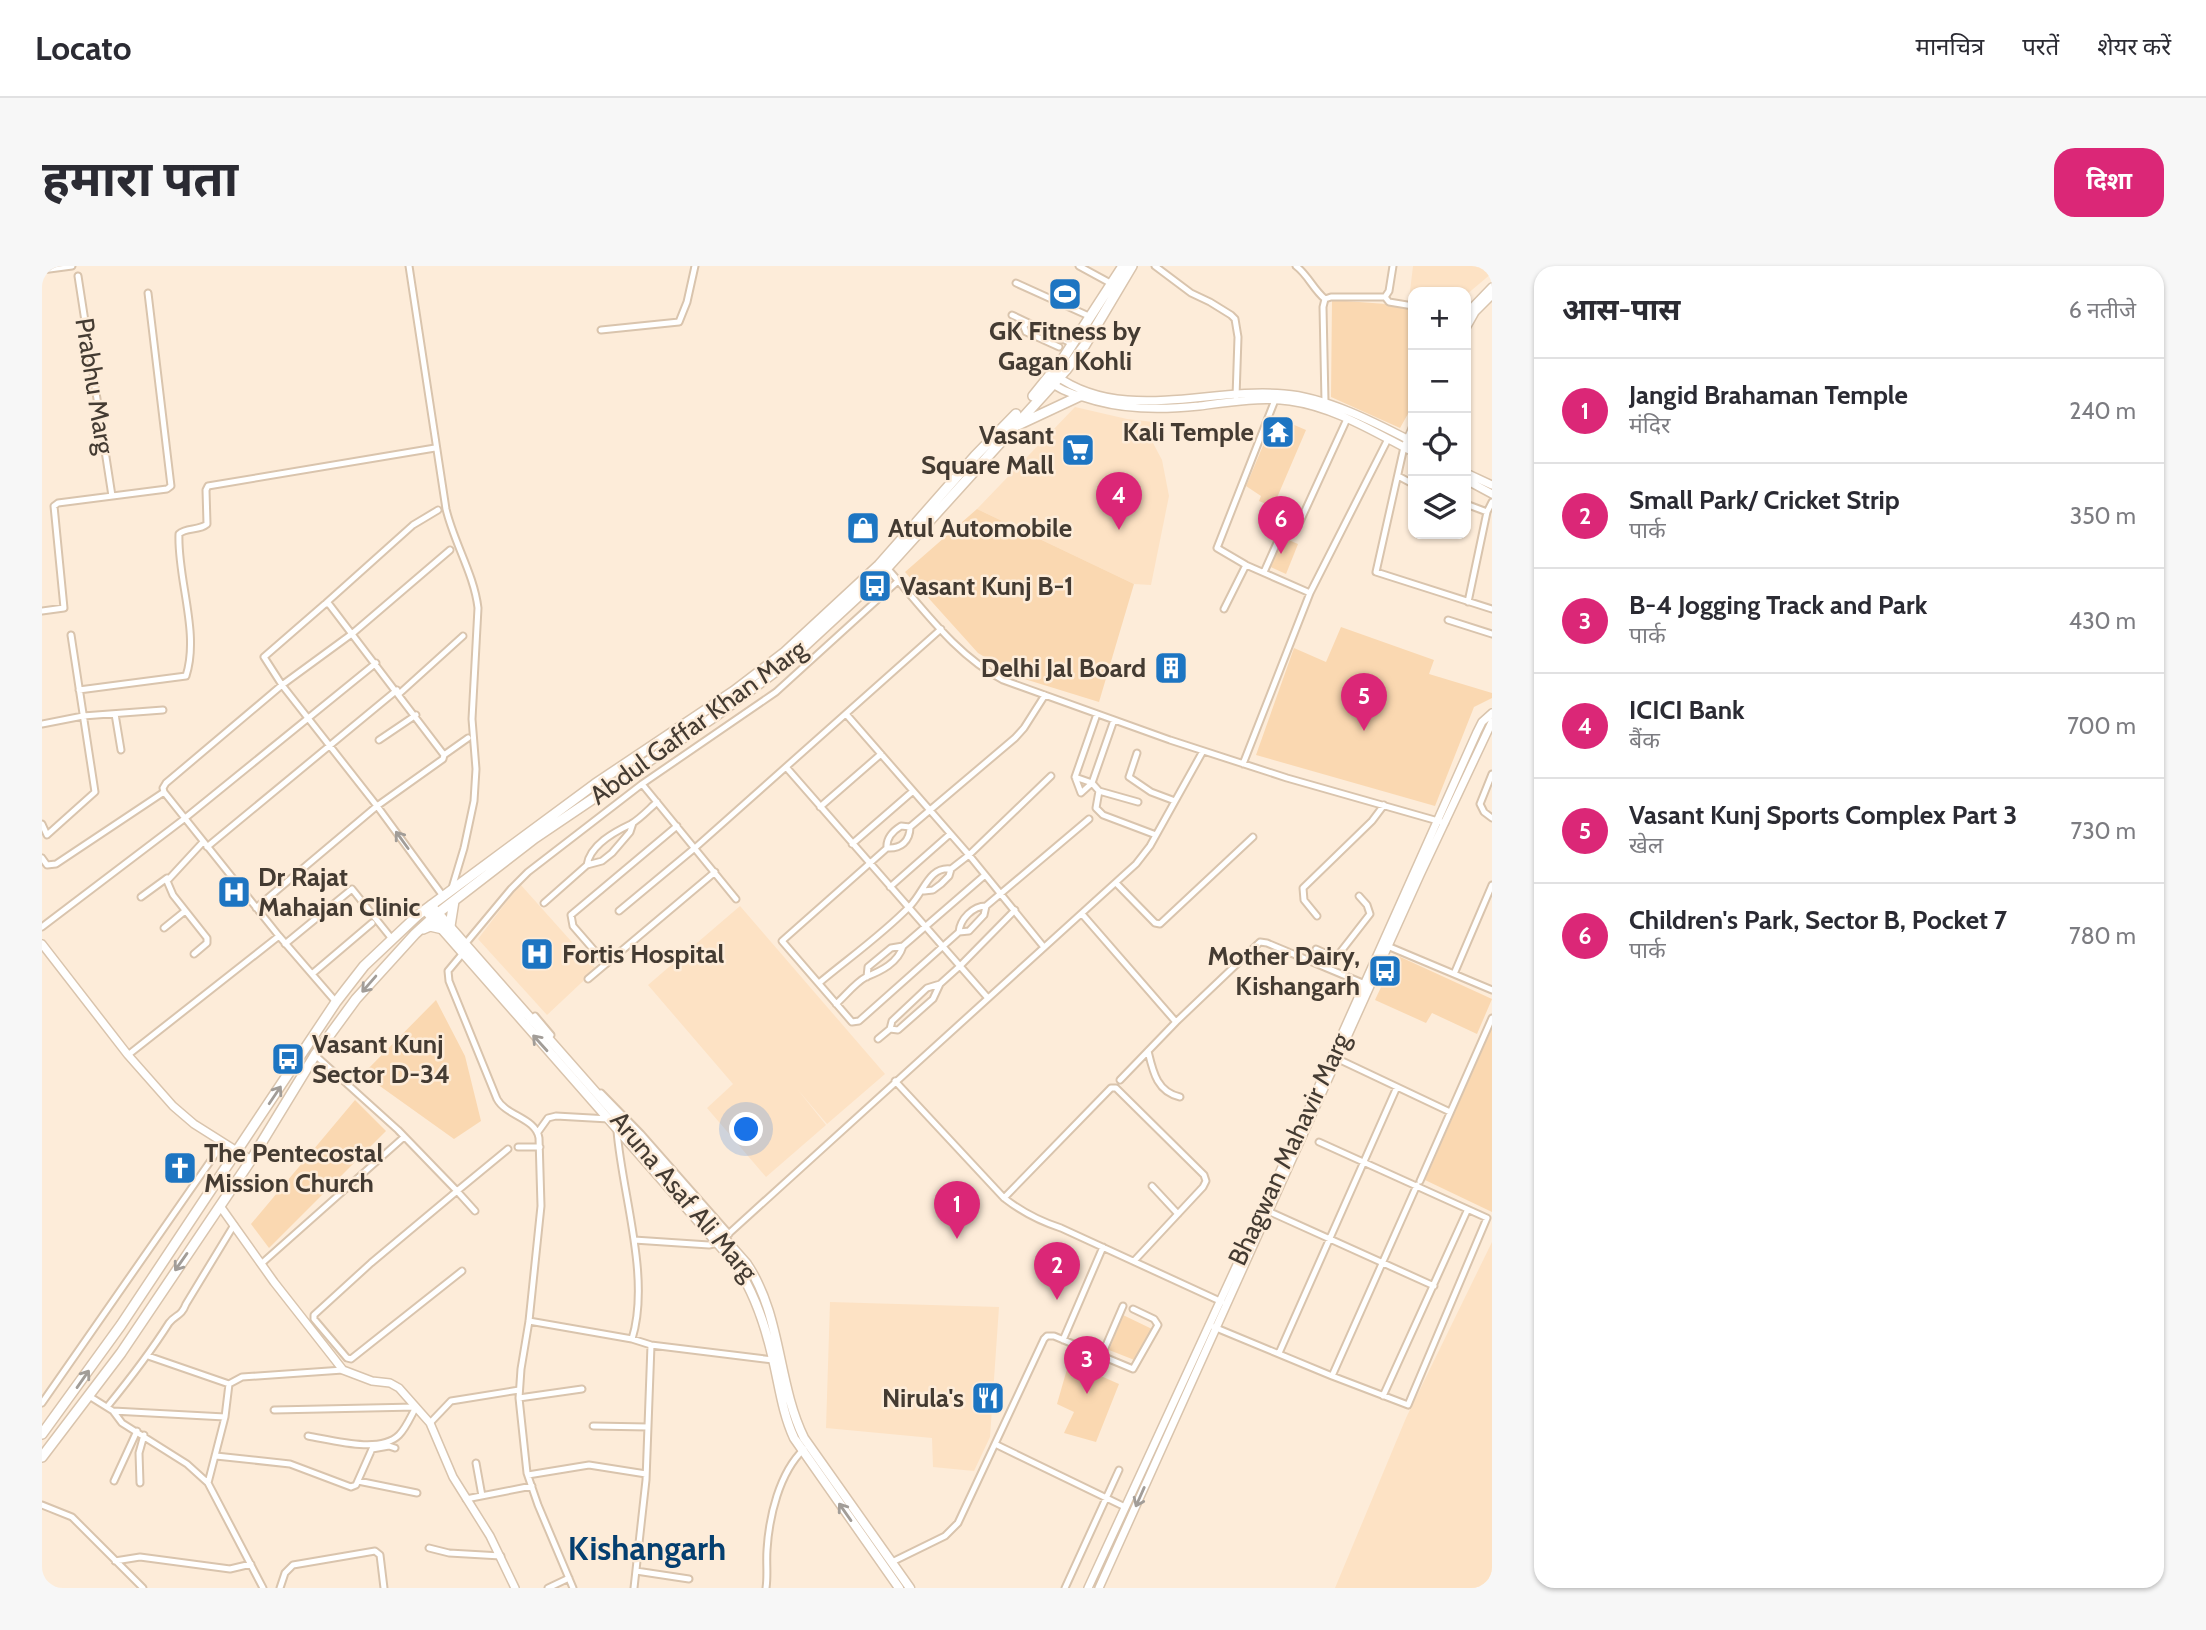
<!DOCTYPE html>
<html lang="hi">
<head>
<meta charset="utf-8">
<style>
  body { margin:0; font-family:Cabin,"Noto Sans Devanagari",sans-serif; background:#f7f7f7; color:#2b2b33 }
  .controls { position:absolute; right:21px; top:21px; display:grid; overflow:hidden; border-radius:14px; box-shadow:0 2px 5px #0004 }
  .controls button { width:63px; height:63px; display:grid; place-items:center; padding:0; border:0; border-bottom:2px solid #e1e1e2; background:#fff; color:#2b2b33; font:35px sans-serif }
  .you { position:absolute; left:705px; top:864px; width:24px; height:24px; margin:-18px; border:5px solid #fff; border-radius:50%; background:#1a73e8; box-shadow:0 0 0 10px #1a73e833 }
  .badge { display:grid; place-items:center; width:46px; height:46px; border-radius:50%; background:#db2777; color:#fff; font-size:23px; font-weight:700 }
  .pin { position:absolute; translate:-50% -58px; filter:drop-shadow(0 2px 4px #0008) }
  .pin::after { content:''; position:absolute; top:37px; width:24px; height:21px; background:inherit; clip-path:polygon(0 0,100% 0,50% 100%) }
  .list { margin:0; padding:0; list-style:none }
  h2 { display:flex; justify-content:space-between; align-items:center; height:91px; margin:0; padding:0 28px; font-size:30px }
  h2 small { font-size:23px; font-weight:400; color:#7c7c81 }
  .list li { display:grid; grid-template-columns:46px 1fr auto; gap:21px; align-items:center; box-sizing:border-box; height:105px; padding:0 28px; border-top:2px solid #e1e1e2 }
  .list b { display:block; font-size:26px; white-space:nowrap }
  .list p { margin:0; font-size:23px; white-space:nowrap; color:#7c7c81 }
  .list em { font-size:23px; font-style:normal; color:#7c7c81 }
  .icon { flex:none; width:38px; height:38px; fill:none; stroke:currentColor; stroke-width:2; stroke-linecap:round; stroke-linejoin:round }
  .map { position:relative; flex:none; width:1450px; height:1322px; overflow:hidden; border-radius:21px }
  header { display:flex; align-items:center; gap:42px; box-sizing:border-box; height:98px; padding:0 35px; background:#fff; border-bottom:2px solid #e1e1e2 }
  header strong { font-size:33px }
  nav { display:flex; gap:38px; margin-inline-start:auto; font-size:24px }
  .intro { display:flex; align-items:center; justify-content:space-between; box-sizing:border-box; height:168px; padding:0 42px }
  h1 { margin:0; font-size:49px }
  .button { padding:18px 32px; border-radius:21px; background:#db2777; color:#fff; font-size:24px; font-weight:700 }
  main { display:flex; gap:42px; padding:0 42px }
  aside { flex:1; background:#fff; border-radius:21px; box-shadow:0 2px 5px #0004 }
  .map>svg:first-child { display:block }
  .built { fill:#fde2c4 }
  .green { fill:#fad8b1 }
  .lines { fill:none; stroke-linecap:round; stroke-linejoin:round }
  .minor-casing { stroke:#d9c4ad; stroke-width:9 }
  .tertiary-casing { stroke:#d9c4ad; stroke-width:10 }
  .secondary-casing { stroke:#d9c4ad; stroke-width:11 }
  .primary-casing { stroke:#d9c4ad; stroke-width:12 }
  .minor { stroke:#fff; stroke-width:5 }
  .tertiary { stroke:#fff; stroke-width:7 }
  .secondary { stroke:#fff; stroke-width:8 }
  .primary { stroke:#fff; stroke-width:9 }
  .oneway { stroke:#a29d98 }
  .labels { text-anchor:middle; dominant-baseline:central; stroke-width:5; stroke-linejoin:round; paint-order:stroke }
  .poi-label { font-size:26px; font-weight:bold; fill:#443b32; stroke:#fdecd9; text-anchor:start }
  .street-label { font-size:26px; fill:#443b32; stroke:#fdecd9 }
  .district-label { font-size:33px; font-weight:bold; fill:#043f70; stroke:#fdecd9 }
</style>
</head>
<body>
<header>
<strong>Locato</strong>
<nav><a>मानचित्र</a><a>परतें</a><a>शेयर करें</a></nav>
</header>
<div class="intro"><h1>हमारा पता</h1><a class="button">दिशा</a></div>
<main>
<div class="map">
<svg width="1450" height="1322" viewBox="0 0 1450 1322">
  <rect width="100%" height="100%" fill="#fdecd9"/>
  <path class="built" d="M1371,0H1450V7L1424,29V26H1371V35L1367,34Z
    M1033,141L1085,153L1120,157L1111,177L1120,194L1127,230L1109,319L1092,318L935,243Z
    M478,618L554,703L505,749L436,673Z
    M698,640L843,808L785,858L756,824L784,859L724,911L665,842L691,818L606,719Z
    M1450,976V1322H1293L1364,1152Z
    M788,1036L957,1041L948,1171L932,1205L891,1201L890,1172L784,1162Z"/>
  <path class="green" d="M1290,34L1371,40V139L1358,162L1289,131Z
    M1250,158L1264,164L1231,241L1217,235L1219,230L1204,220L1223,175L1240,182Z
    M935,243L1092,318L1057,436L976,411L936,387L863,306Z
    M1235,269L1256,278L1244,308L1222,298Z
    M1299,361L1392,394L1387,408L1450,427V432L1432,441L1393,540L1214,489L1252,382L1284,396Z
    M1354,689L1450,733L1435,768L1390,747L1384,757L1333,734Z
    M394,734L423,790L439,855L412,873L321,808Z
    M1450,762V946L1383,914Z
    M313,834L344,865L227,982L209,958Z
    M1081,1049L1110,1063L1095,1095L1067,1084Z
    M1027,1096L1077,1118L1054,1176L1022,1167L1032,1146L1015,1138Z"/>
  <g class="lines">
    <defs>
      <path id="minor" d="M367,0L404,243C412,277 432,308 436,342L430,453L434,503L432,535L422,582L410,622
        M1037,0L1070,18
        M1113,0L1149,27L1168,36L1189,49L1193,53L1196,71L1194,131
        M1254,0C1266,9 1271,23 1283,33
        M0,4L30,0
        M36,10L70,230
        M974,17L1049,51
        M1343,31L1347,36L1371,40
        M1283,33L1289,31H1343L1347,25L1351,0
        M970,49L1031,78
        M984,56L982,61L984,66L1017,81
        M559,64L637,56L645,36L653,0
        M1233,134L1175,282L1204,299L1268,327
        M1283,136L1281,41L1283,33
        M1362,181L1334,306L1450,343
        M1356,210L1371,218
        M1424,238L1445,246
        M845,302C880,341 913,389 961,414L1128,474L1245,512L1403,557
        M1222,306L1243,259L1256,260L1305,153
        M1426,336L1445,246L1450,236
        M284,337L371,259L396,244
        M1182,343L1204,299
        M0,345L22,342L12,240L16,237L125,223L129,220L106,27
        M1406,354L1450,368
        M37,424L144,410C158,367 135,312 137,268C144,261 157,265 165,258L164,224L166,220L393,182
        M358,427L421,370
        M73,448L79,484
        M804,448L927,589L1001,680
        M1055,448L1033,511L1039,527L1050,517L1072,454
        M0,458L41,450L121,444
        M337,474L374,449
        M1095,487L1087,511L1109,526L1133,535
        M402,489L426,472
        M1201,498L1268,327L1346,173
        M744,501L945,731
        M1450,508L1438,538L1442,546L1450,552
        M1033,511L1050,517L1057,525L1096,536
        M600,518L694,633
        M1057,525L1054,542L1061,549L1114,569
        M778,541L839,488
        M0,558L5,569L53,526L29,369
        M868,561L859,560C851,565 844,572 845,582L740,675L810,756L817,755L917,666L927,665L942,649L944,640
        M810,578L871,525
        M165,581L355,424
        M845,582C859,583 868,575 868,561L973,472L982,462L1003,429
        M0,592L5,599L14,598L122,526
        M545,599C548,579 572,566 589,558C598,553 607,543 615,536
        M1074,617L1113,657L1118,658L1211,571
        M848,621L908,568
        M882,625L891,624L899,618L907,610L909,603L927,589L1009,510
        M99,631L125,612
        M502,637L545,599L560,595L570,587L588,566L591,557
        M214,642L335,540L401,493L402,489L287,338H283L222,391L240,419L311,367L408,284
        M577,645L654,581L899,363
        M1040,648L1134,756
        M1275,650L1262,634L1261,622L1330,555L1342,539
        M0,661L142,553L334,397
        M122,662L143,645
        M917,666C918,653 931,640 944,640L1047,553
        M424,677L469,623L486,606L600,518L734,426L856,315
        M243,678L310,623L350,673
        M1343,679L1450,724
        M1274,683L1294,692
        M421,687L406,705L407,715L455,833C464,850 494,852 497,872L499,940L487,1055L479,1103L477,1132L485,1207L496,1239L531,1322
        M152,688L165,677V672L131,629L125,615L161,576
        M564,698L531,660L529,649L635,560
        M1286,702L1328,648L1325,639L1317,630
        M270,708L330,657
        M1412,708L1450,619
        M825,711L826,701L849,682L861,680
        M546,713L673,606
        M777,717C807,692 841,668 868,640C882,626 887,600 909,603
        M294,736L237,670L122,526L121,522L124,517L240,419L335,540L401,630
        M794,738C803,730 814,716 824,711C839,705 856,697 861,680L943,609
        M493,750L509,769
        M848,763L850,755L885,722L898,718L918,700L973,644
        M836,773L848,763L856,764L891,733L898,718
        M1106,785C1111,806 1115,826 1138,831
        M86,789L237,670
        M273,789L356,864L415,925L329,997L272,1049V1053L305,1092L309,1093L420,1005
        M1296,793L1408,846
        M1078,814L1134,756L1218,676L1225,677L1323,718
        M853,815L962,932C980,946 997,955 1019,962L1180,1036
        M559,827L599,868L687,968
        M496,866L506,852L514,850L567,853
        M476,881H498
        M1378,915L1450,752
        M1110,920L1136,948
        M962,932L1069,822H1074L1162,909L1164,915L1161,921L1092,995
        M433,945L415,925L466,883
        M1226,945L1392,1020
        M592,974L667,979L676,977L682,972L1094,598L1108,580L1161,485
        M219,998L362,871
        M487,1055L590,1073C609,1012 580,928 575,865
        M1167,1059L1290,1110L1366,1139L1445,952L1277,876
        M590,1073L609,1079L731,1094
        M1021,1074L1061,981
        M1237,1087L1355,821
        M106,1090L187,1118
        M1059,1091L1081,1040
        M1290,1110L1375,919
        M187,1118L200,1111L301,1104
        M47,1130L71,1145L80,1157L145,1198L166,1217L221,1322
        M1341,1130L1425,945
        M477,1132L540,1123
        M0,1137L181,877
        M65,1141C87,1114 108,1087 127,1057C134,1048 139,1051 144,1038L192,959
        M232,1144L374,1141
        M71,1145L183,1151
        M388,1157L409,1135L477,1124
        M551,1160L606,1161
        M266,1170C290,1174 338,1188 357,1169C364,1162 369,1150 374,1141
        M953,1178L1083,1241
        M174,1190L248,1198L309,1221L314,1219L330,1183L347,1180L353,1182
        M434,1197L440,1230
        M486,1209L547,1199L604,1208
        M72,1215L95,1165
        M316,1215L375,1227
        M98,1217L97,1187L102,1169
        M166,1217L183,1151L187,1118
        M424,1233L490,1220
        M0,1239L30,1251L101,1322
        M387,1282L407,1287L459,1290
        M73,1295L98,1291L188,1303L209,1298
        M850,1296L903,1270L916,1257L1002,1073L1005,1070H1012L1091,1103L1116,1059L1112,1053L1091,1043
        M594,1305L647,1313
        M238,1322L243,1307L251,1299L333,1285L338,1289L342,1322
        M506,1322L527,1312
        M592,1322L604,1214L609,1079
        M724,1322C726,1309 724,1297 725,1284C727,1251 737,1207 762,1183
        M1023,1322L1077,1204"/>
      <path id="tertiary" d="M1424,48L1450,21
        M1424,62L1433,46L1450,29
        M1013,109C1081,158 1166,121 1242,128C1284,131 1334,157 1371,176
        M1007,115C1016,123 1030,128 1041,131C1079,144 1118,144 1157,140C1187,136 1218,131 1248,135C1292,141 1332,166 1371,186
        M1364,178L1371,161
        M1424,207L1450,219
        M1424,214L1450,228
        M0,678L86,789L131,840L152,858L209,894
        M178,940L232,1016L301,1104L330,1115L348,1117L357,1122L388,1157L411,1211L448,1270L473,1322
        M1046,1322L1258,862L1435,466L1440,456L1450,447
        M1057,1322L1378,609L1450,456"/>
      <path id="secondary" d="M389,639L705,998C740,1050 735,1117 762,1172L868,1322
        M383,644L691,995C711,1023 722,1055 730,1089C737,1117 740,1146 752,1172L857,1322"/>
      <path id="primary" d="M991,130L1020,94L1081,0
        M976,159L1038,130
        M408,660L412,635
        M381,663L388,660L401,663
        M0,1168L79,1059L294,736L322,700L376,649L553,518L692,425L743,386L837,299L933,190L974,148
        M0,1191L79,1087L209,894L273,789L314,733L373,668L396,647L493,572L675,449L741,400L835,313L1024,104L1043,79L1090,0"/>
    </defs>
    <use href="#minor" class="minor-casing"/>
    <use href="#tertiary" class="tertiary-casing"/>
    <use href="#secondary" class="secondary-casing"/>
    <use href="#primary" class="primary-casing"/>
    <use href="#minor" class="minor"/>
    <use href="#tertiary" class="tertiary"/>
    <use href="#secondary" class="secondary"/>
    <use href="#primary" class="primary"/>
  </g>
  <defs><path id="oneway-shaft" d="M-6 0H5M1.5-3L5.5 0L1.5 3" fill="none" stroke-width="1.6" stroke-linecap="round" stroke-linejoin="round" transform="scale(1.75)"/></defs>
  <g class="oneway">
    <use href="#oneway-shaft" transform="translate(360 574) rotate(-126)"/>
    <use href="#oneway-shaft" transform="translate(327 718) rotate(131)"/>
    <use href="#oneway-shaft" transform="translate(498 777) rotate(-132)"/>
    <use href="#oneway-shaft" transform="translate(233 829) rotate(-56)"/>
    <use href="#oneway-shaft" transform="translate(139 996) rotate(125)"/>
    <use href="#oneway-shaft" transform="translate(41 1113) rotate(-55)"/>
    <use href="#oneway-shaft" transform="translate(1098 1231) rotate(114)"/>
    <use href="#oneway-shaft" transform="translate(803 1246) rotate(-125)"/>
  </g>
  <defs>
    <symbol id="stadium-square" viewBox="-11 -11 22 22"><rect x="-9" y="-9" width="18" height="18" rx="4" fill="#1d75c2" stroke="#fdecd9"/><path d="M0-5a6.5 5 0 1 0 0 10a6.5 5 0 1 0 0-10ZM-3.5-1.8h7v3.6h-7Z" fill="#fff"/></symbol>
    <symbol id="temple-square" viewBox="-11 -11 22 22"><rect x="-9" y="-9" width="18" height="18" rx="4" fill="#1d75c2" stroke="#fdecd9"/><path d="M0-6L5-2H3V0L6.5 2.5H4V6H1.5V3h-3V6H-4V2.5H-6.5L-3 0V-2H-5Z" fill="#fff"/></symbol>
    <symbol id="supermarket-square" viewBox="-11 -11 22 22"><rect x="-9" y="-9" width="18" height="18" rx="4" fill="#1d75c2" stroke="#fdecd9"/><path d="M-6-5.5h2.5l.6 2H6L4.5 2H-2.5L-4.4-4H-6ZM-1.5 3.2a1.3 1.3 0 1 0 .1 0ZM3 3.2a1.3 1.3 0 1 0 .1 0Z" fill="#fff"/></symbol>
    <symbol id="shop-square" viewBox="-11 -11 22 22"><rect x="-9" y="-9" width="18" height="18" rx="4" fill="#1d75c2" stroke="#fdecd9"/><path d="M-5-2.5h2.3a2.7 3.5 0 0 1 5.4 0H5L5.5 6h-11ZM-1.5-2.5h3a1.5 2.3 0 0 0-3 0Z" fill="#fff"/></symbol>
    <symbol id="bus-square" viewBox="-11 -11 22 22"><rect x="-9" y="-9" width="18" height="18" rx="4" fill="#1d75c2" stroke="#fdecd9"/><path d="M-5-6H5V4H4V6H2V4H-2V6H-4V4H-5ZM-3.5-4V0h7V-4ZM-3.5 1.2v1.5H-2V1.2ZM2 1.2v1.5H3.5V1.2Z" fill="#fff"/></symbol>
    <symbol id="building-square" viewBox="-11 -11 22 22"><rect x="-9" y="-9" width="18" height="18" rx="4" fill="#1d75c2" stroke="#fdecd9"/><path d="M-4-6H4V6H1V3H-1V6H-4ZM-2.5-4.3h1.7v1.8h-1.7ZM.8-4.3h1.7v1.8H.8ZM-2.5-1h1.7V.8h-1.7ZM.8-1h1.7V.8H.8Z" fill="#fff"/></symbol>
    <symbol id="hospital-square" viewBox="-11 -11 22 22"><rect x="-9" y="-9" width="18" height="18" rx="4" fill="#1d75c2" stroke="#fdecd9"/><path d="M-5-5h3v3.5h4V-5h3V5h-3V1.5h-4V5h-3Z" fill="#fff"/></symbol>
    <symbol id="church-square" viewBox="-11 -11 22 22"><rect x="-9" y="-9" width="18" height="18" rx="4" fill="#1d75c2" stroke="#fdecd9"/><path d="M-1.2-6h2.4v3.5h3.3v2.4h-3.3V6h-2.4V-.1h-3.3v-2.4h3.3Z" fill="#fff"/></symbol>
    <symbol id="restaurant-square" viewBox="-11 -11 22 22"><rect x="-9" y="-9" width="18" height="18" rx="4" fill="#1d75c2" stroke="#fdecd9"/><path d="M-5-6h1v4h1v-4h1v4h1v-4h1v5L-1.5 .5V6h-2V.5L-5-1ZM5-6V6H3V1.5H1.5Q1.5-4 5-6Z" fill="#fff"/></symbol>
  </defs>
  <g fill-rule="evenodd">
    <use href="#stadium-square" x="1004" y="9" width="38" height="38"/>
    <use href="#temple-square" x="1217" y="147" width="38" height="38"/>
    <use href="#supermarket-square" x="1017" y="165" width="38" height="38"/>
    <use href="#shop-square" x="802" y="243" width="38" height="38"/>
    <use href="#bus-square" x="814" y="301" width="38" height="38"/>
    <use href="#building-square" x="1110" y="383" width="38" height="38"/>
    <use href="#hospital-square" x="173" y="607" width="38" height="38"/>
    <use href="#hospital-square" x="476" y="669" width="38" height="38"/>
    <use href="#bus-square" x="1324" y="686" width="38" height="38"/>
    <use href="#bus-square" x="227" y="774" width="38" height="38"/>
    <use href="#church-square" x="119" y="883" width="38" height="38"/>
    <use href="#restaurant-square" x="927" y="1113" width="38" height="38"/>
  </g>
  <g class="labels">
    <g class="poi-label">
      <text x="1023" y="65" text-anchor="middle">GK Fitness by<tspan x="1023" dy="30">Gagan Kohli</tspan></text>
      <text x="1212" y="166" text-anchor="end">Kali Temple</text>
      <text x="1012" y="169" text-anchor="end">Vasant<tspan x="1012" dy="30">Square Mall</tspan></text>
      <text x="846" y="262">Atul Automobile</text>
      <text x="858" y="320">Vasant Kunj B-1</text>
      <text x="1104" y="402" text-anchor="end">Delhi Jal Board</text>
      <text x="216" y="611">Dr Rajat<tspan x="216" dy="30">Mahajan Clinic</tspan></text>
      <text x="520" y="688">Fortis Hospital</text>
      <text x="1318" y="690" text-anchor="end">Mother Dairy,<tspan x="1318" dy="30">Kishangarh</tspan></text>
      <text x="270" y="778">Vasant Kunj<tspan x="270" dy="30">Sector D-34</tspan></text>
      <text x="162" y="887">The Pentecostal<tspan x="162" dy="30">Mission Church</tspan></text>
      <text x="922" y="1132" text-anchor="end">Nirula's</text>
    </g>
    <g class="street-label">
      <text transform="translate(53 120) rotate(81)">Prabhu Marg</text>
      <text transform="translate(656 456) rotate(-36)">Abdul Gaffar Khan Marg</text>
      <text transform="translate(1247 883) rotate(-65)">Bhagwan Mahavir Marg</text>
      <text transform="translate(642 930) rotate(50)">Aruna Asaf Ali Marg</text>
    </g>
    <g class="district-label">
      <text x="605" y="1282">Kishangarh</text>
    </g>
  </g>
</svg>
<div class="controls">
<button>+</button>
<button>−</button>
<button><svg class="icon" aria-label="locate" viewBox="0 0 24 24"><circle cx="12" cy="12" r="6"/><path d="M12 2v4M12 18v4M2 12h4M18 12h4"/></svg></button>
<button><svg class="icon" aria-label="layers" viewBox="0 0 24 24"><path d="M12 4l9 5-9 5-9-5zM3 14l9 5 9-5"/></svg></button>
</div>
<div class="you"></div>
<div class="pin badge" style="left:915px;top:973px">1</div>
<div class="pin badge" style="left:1015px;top:1034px">2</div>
<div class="pin badge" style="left:1045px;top:1128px">3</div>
<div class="pin badge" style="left:1077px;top:264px">4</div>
<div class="pin badge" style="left:1322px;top:465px">5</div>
<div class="pin badge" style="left:1239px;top:288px">6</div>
</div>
<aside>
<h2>आस-पास<small>6 नतीजे</small></h2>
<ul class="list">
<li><span class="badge">1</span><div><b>Jangid Brahaman Temple</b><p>मंदिर</p></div><em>240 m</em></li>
<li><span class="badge">2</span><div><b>Small Park/ Cricket Strip</b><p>पार्क</p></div><em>350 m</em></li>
<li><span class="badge">3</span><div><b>B-4 Jogging Track and Park</b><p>पार्क</p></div><em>430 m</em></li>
<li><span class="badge">4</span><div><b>ICICI Bank</b><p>बैंक</p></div><em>700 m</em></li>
<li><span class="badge">5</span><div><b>Vasant Kunj Sports Complex Part 3</b><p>खेल</p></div><em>730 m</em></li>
<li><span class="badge">6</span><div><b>Children's Park, Sector B, Pocket 7</b><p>पार्क</p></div><em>780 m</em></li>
</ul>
</aside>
</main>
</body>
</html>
